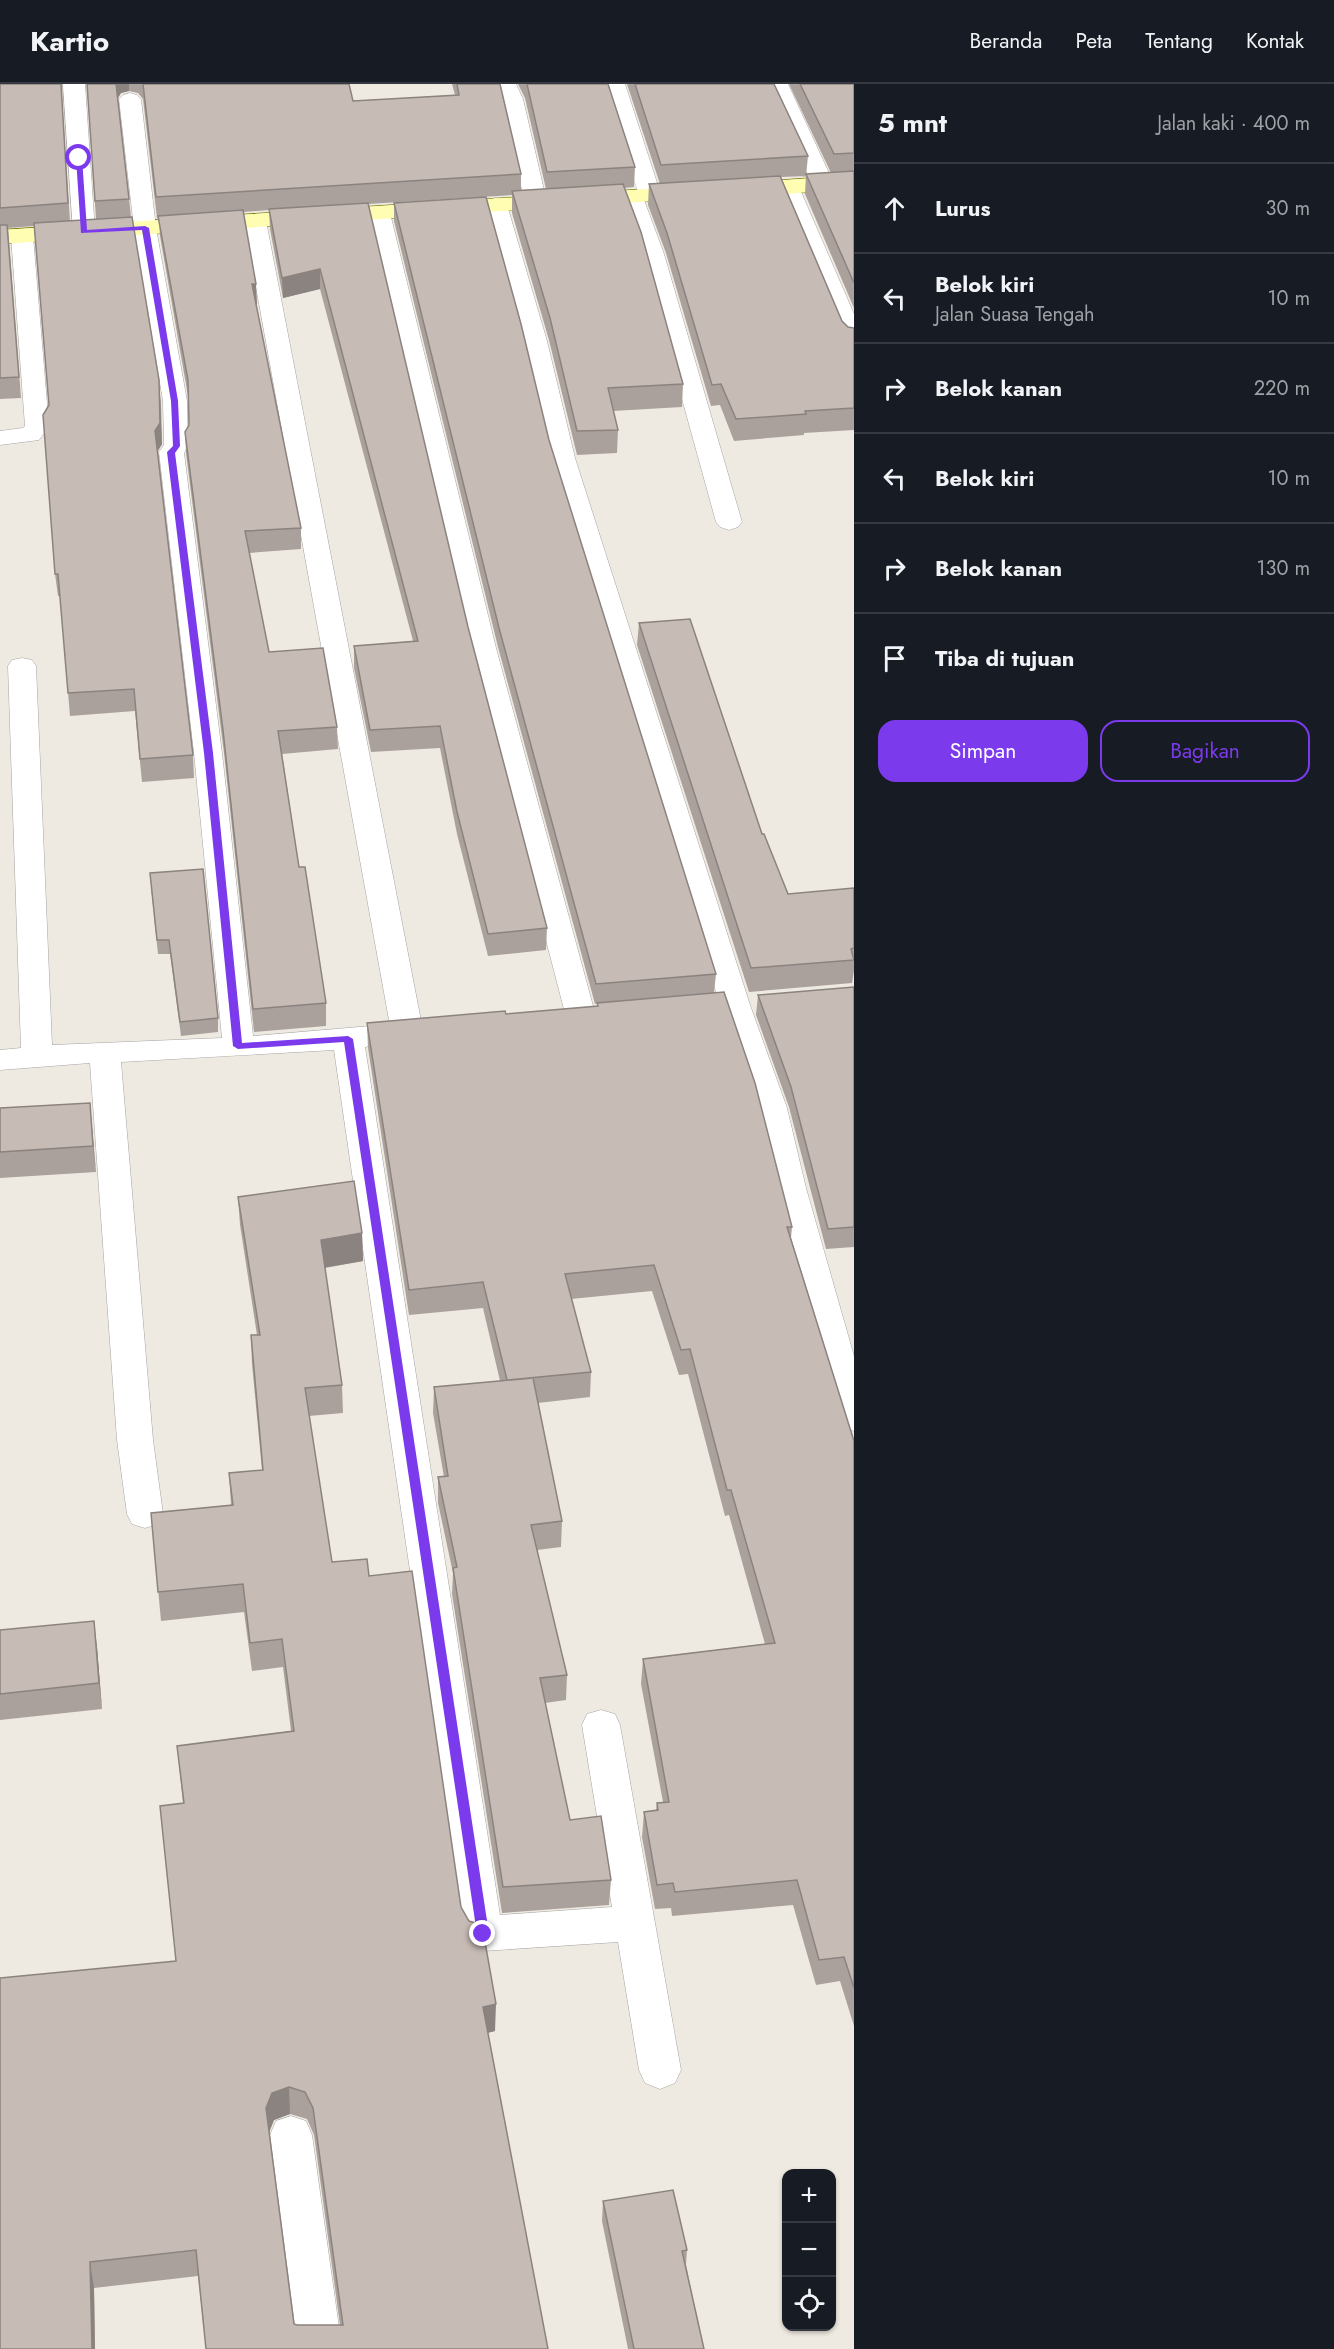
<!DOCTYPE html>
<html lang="id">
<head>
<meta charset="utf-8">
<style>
  body { margin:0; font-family:Jost,sans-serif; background:#20242c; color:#f1f3f6 }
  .controls { position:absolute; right:18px; bottom:18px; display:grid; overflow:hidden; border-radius:12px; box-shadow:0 2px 4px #0004 }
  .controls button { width:54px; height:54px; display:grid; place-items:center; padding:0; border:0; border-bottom:2px solid #363941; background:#171b24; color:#f1f3f6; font:30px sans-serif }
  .stop { position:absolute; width:18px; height:18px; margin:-14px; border:4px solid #7c3aed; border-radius:50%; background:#fff }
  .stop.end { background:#7c3aed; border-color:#fff; box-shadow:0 2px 6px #0008 }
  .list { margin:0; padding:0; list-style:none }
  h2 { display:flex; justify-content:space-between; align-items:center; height:78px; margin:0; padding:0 24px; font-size:26px }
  h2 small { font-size:20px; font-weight:400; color:#9ea1a6 }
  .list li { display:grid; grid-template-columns:39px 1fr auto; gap:18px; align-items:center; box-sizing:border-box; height:90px; padding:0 24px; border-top:2px solid #363941 }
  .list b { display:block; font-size:22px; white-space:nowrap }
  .list p { margin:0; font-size:20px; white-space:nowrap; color:#9ea1a6 }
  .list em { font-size:20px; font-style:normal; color:#9ea1a6 }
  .actions { display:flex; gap:12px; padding:18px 24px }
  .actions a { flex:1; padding:14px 0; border:2px solid #7c3aed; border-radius:18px; text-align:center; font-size:21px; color:#7c3aed }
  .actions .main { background:#7c3aed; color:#fff }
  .icon { flex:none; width:33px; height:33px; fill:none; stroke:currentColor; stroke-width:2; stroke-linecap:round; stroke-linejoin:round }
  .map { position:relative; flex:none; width:854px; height:2265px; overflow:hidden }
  header { display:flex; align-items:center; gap:36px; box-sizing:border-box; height:84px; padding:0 30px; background:#171b24; border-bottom:2px solid #363941 }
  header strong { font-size:28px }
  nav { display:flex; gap:33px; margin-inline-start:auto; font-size:21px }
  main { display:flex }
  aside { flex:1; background:#171b24 }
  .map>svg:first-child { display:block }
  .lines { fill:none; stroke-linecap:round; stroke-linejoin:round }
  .street-casing { stroke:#a4a4a4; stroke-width:1 }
  .secondary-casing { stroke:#717700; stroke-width:1 }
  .street { fill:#fff; fill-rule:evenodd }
  .secondary { fill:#fefdb1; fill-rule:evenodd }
  .wall { fill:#aba19c; fill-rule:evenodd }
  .shaded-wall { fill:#8b837f }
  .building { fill:#c7bbb5; stroke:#8b837f; stroke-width:1.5; fill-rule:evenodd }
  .route { fill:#7c3aed }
</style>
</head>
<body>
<header>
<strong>Kartio</strong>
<nav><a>Beranda</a><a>Peta</a><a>Tentang</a><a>Kontak</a></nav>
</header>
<main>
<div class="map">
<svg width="854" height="2265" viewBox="0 0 854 2265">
  <rect width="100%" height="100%" fill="#efeae1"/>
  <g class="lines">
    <defs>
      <path id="street" d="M63,0H85L95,148L92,153L84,155L76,153L73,148Z
        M494,0H516L523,15L547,119L544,124L536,126L528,124L525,119L501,15Z
        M603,0H625L661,111L658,116H644L664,170L742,438L738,443L729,446L720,443L716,438L642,170L621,113L624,108H638Z
        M766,0H788L834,100L831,105L823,107L815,105L812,100Z
        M130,9L137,11L141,15L156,144L187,317L188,362L184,369L222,669L253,952L371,942L382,945L387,952L382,959L365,963L500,1831L612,1823L582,1641L587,1630L601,1626L615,1630L620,1641L681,1986L675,1999L660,2005L645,1999L639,1986L618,1858L483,1867L469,1862L463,1850L334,966L121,978L153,1356L163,1430L158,1440L145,1444L132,1440L127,1430L117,1356L90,979L0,986V966L21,964L8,582L12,576L22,574L32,576L36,582L52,961L222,954L194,669L159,368L164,361L163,317L134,144L119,15L123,11Z
        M788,96L796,98L799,103L854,230V264L846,262L842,257L777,103L780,98Z
        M496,114L504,116L507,121L547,257L575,374L750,921L787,1024L806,1104L854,1272V1347L842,1343L836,1334L774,1104L755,1024L720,921L551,374L523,257L485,121L488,116Z
        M379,122L387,124L390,129L496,564L596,933L592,940L581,943L570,940L566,933L470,564L368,129L371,124Z
        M255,130L263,132L266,137L423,947L418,954L407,957L396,954L391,947L244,137L247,132Z
        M22,145L30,147L33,152L49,343L39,356L0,361V347L23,344L25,342L11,152L14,147Z
        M291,2032L306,2037L312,2051L342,2265H298L270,2051L276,2037Z"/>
      <path id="secondary" d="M854,91V105L741,113L733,111L730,106L733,101L741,99Z
        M693,102L701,104L704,109L701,114L0,160V146Z"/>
    </defs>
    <use href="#street" class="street-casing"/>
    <use href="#secondary" class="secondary-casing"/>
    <use href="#street" class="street"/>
    <use href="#secondary" class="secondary"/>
  </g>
  <path class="wall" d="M0,0H61L70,137L96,135L87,0H349L353,17L455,11L452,0H500L521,90V107L546,105L525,14L518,0H608L635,83L634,103L624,104L683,300L682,323L613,327L618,346L617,369L577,371L549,256L512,129V111L368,120L468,543L547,844L546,866L488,872L457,750L440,664L371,668L354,584V562L413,557L320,205L283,214L270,145L269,126L243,128L257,220H256L301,444V465L249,469L269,568L337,643L338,665L282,670L299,783L326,919V942L254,948L224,669L186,369L185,348L189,341L188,312L160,152L159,134H157L143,15L138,9L129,7L121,9L118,14L131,133L161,317L162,360L158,367L193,671L194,694L142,698L135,627L70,632L60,512H58L55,490L49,321L34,142L8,144L21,314L0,315Z
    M627,0H774L808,72L806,92L781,93L842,237L848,243L854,244V346L804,349V351L734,357L720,321L711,322L666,169L648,121L649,100H660Z
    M789,0H854V224L805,110L806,90L831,89Z
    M394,119L716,890L714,909L792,1143L791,1154L854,1357V1942L840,1897L816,1901L793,1821L672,1832L671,1824L655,1825L642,1753L644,1728L656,1726L657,1719L663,1718L641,1600L643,1575L765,1560L729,1431L725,1432L688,1290L679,1291L652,1207L571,1215L591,1288L590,1313L538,1319L562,1437L561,1463L537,1466L567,1591L566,1616L545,1619L570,1736L611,1796L609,1821L502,1829L452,1510L453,1489L438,1419V1393H444L433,1329L434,1303L500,1297L483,1224L409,1231L368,964L367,939L506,930L597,922V919L595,920L498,563L394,137Z
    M639,539L762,750L788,810L854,804V887L852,899L749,908L637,561Z
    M151,803L218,934V948L181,952L170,870H158Z
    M854,903V1163L826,1165L789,1023L756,931L758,911Z
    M90,1019L96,1088L0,1094V1024Z
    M238,1113L362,1149L363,1177L325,1184L342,1301L343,1329L309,1332L332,1478L369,1492L495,1947L488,1949L548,2265H206L198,2192L94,2204L95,2265H0L176,1877L183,1719L177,1662L291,1647L283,1583L252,1587L244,1528L161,1537L151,1429L231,1421L229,1389L262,1386L252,1280L251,1251H257L240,1141ZM290,2030L307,2035L314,2051L340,2241H297L294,2240L269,2048L274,2036Z
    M0,1546L97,1563L102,1625L0,1636Z
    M603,2117L687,2166L686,2181L704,2265H628L602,2137Z"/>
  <path class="shaded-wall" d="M116,0H129V7L121,9L117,15Z
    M320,185V205L283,214L282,194Z
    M252,200H256L257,220L253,221Z
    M159,296L162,360L157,368L155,347Z
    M90,1019L92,1045L96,1088L93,1062Z
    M362,1149L363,1177L322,1184L321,1156Z
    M94,1537L97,1563L102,1625L99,1599Z
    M496,1920L495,1947L482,1950L483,1923Z
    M289,2003L290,2030L274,2036L268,2051L266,2024L272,2009Z
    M90,2178L94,2204L95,2265H92Z"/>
  <path class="building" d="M0,0H61L68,119L0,124Z
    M87,0H116L129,115L95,117Z
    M143,0H349L353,17L459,11L457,0H500L521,90L156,113Z
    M527,0H608L635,83L547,88Z
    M635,0H774L808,72L661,81Z
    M800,0H854V69L834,70Z
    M854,87V199L806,90Z
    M780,92L842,237L848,243L854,244V324L805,327L806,330L736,335L721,300L712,301L667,149L649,100Z
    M623,100L641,148L683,300L608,304L618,346L577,347L550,234L512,107Z
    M486,113L521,240L549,356L716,890L596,900L499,544L394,119Z
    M368,119L468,543L547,844L488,850L457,728L440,642L370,646L354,562L418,557L320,185L282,194L269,125Z
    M243,126L256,200H252L301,444L245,447L269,568L323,564L337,643L278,647L299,783H305L326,919L253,925L223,646L185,348L189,341L188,296L158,132Z
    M132,133L159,296L160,339L155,347L193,671L140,675L134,605L68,609L58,490H55L43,331L49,321L34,139Z
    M0,141H7L19,293L0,294Z
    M690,535L762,750H764L788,810L854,804V864L851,865L854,876L751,884L639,539Z
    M203,785L218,934L180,938L169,856H157L150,789Z
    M854,903V1143L828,1145L791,1003L758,911Z
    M724,908L755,999L792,1143H787L854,1357V1904L844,1873L819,1876L797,1796L675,1808L673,1799L657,1801L644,1728L658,1726L657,1719L669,1718L643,1575L775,1559L731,1406H727L690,1265L681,1266L654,1181L565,1190L591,1288L507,1296L483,1198L409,1206L367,939L505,927L506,930L598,922L597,919Z
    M90,1019L93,1062L0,1068V1024Z
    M354,1097L362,1149L321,1156L342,1301L305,1304L332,1478L367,1475L369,1492L412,1487L461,1823L469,1837L482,1841L496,1920L483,1923L548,2265H206L196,2166L90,2178L92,2265H0V1894L176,1877L160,1722L184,1719L177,1662L294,1647L282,1555L250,1559L243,1500L158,1508L151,1429L233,1421L229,1389L263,1386L251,1251H260L238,1113ZM289,2003L305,2008L313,2024L343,2241H297L294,2240L266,2024L272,2009Z
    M533,1294L562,1437L531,1441L567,1591L540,1594L570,1736L601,1732L611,1796L503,1803L453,1484L457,1483L438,1393L448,1392L434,1303Z
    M94,1537L99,1599L0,1610V1546Z
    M673,2106L687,2166L682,2167L704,2265H634L603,2117Z"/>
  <path class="route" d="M79,72L82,74L87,146L145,142L149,144L178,317L180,362L175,369L213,669L242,959L348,952L353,955L489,1850L483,1855L477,1850L344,958L238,965L233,962L204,669L167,368L173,362L171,317L142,146L81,149L76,74Z"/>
</svg>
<div class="controls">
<button>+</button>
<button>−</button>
<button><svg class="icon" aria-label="locate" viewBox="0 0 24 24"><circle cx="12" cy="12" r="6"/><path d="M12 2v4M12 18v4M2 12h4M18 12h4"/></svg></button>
</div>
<div class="stop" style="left:79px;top:74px"></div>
<div class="stop end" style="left:483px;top:1850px"></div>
</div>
<aside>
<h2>5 mnt<small>Jalan kaki · 400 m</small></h2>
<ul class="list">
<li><svg class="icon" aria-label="ahead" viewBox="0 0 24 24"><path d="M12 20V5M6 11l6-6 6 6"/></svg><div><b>Lurus</b></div><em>30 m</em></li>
<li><svg class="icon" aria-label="left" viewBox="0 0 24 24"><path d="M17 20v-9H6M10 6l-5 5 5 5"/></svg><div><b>Belok kiri</b><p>Jalan Suasa Tengah</p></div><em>10 m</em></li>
<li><svg class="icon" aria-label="right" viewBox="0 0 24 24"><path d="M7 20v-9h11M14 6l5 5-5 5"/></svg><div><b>Belok kanan</b></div><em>220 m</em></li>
<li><svg class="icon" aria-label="left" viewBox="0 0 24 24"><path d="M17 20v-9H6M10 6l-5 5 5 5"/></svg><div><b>Belok kiri</b></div><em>10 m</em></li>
<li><svg class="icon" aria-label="right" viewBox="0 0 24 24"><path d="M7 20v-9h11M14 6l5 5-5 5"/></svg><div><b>Belok kanan</b></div><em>130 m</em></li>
<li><svg class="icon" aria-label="arrive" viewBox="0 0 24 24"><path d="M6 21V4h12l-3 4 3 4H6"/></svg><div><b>Tiba di tujuan</b></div></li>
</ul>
<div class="actions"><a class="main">Simpan</a><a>Bagikan</a></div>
</aside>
</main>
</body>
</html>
